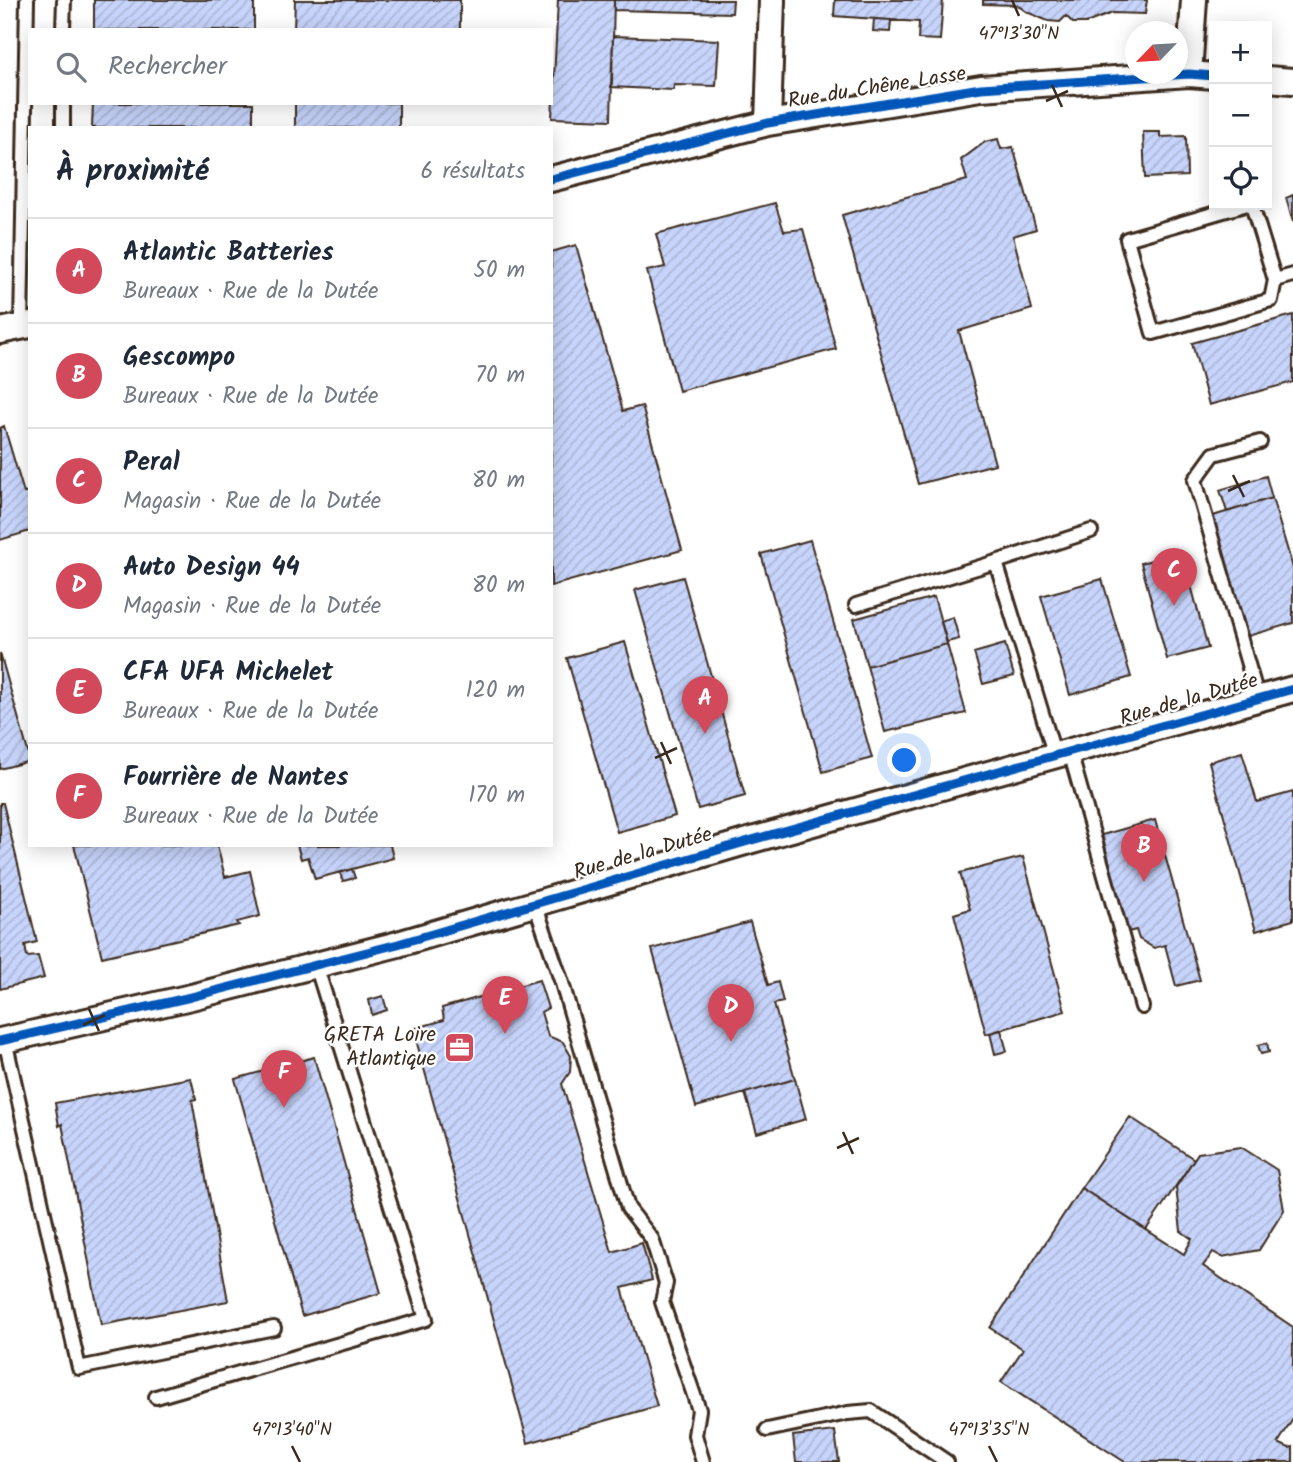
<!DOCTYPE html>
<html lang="fr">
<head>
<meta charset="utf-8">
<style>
  body { margin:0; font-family:Kalam,sans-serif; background:#f6f6f7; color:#1f2937 }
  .controls { position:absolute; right:21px; top:21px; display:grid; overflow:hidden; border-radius:0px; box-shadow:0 4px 18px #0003 }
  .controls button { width:63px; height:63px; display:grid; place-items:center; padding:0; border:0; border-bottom:2px solid #e0e1e3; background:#fff; color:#1f2937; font:35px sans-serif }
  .compass { position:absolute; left:1125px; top:21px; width:63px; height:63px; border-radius:50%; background:#fff; box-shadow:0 4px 18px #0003; rotate:245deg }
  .you { position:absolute; left:905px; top:761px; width:24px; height:24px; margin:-18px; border:5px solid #fff; border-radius:50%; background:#1a73e8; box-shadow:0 0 0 10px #1a73e833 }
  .badge { display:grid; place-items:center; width:46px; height:46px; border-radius:50%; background:#d1495b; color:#fff; font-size:23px; font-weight:700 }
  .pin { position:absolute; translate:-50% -58px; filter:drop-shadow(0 2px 4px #0008) }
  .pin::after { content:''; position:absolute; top:37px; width:24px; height:21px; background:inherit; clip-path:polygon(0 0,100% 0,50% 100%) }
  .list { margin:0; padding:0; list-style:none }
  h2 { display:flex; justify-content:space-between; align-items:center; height:91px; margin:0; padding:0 28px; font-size:30px }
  h2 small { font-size:23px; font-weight:400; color:#747a83 }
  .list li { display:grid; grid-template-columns:46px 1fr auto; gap:21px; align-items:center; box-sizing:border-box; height:105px; padding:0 28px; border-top:2px solid #e0e1e3 }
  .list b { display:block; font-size:26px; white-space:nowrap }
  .list p { margin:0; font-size:23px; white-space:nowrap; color:#747a83 }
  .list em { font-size:23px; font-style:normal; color:#747a83 }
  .icon { flex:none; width:38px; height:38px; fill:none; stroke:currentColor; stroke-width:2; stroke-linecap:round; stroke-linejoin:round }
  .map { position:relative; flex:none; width:1293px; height:1462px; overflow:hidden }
  .search { position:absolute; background:#fff; box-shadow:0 4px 18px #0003; left:28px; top:28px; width:525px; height:77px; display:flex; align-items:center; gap:18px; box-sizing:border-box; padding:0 24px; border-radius:0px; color:#747a83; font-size:26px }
  .panel { position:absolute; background:#fff; box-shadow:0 4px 18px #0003; left:28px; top:126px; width:525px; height:721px; border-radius:0px }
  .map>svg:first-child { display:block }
  .building { fill:url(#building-hatch); stroke:#3b2a1e; stroke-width:2 }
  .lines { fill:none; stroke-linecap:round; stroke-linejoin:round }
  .service-casing { stroke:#3b2a1e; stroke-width:18 }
  .minor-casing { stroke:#3b2a1e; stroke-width:30 }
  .service { stroke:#fff; stroke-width:12 }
  .minor { stroke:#fff; stroke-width:24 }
  .cycleway-casing { stroke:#fff; stroke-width:13 }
  .cycleway { stroke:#0057b8; stroke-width:9 }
  .ticks { fill:none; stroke:#3b2a1e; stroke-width:2.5 }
  .labels { text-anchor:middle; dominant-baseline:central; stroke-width:5; stroke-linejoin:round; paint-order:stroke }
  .street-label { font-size:21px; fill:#3b2a1e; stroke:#fff }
  .poi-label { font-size:21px; fill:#3b2a1e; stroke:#fff; text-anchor:end }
  .ticks-label { font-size:18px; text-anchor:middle; fill:#3b2a1e; stroke:#fff; stroke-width:5; stroke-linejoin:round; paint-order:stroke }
</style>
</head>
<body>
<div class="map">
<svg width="1293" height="1462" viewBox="0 0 1293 1462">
  <defs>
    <pattern id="building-hatch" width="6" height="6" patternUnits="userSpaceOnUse" patternTransform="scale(1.75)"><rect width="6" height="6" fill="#c7d4fb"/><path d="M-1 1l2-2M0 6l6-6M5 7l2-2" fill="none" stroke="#acb6d7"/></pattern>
  </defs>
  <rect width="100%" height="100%" fill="#fff"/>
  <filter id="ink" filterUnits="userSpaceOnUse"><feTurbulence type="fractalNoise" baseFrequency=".0143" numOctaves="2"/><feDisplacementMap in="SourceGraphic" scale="14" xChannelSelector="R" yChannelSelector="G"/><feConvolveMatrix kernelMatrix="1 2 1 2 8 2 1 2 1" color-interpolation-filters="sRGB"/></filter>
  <g filter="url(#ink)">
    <path class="building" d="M94,0H254V30H94Z
      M295,0H460V30H294Z
      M558,0H614L611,120L552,118Z
      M614,0H733L732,13L614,10Z
      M835,0H943L940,40L918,39L919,22L834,16Z
      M983,0H1147L1145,14L1112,13L1086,23H1073L1066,16L1060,22L1048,21L1027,12L1017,5L983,4Z
      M874,19L891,20L890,32L873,31Z
      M613,36L719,40L716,86L674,85L673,90L611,87Z
      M93,103H253V128H92Z
      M295,103H399V128H295Z
      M1143,132H1160V137L1186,136L1187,176L1145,178Z
      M998,139L1001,149L1013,147L1036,229L1013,236L1032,309L959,331L995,464L918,484L842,215L967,180L961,160L985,142Z
      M1293,195V222L1286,198Z
      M775,203L784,231L803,229L836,349L679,391L647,271L665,267L656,234Z
      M576,245L623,411L642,406L682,550L551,586V252Z
      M1293,315V382L1209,405L1192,343Z
      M4,426L24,493L30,492V531L0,540V428Z
      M1266,476L1272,498L1227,512L1220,490Z
      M1272,498L1293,568V623L1248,636L1213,516Z
      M810,540L872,758L823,772L761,554Z
      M1182,552L1208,648L1167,659L1141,563Z
      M683,577L745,796L698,809L635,590Z
      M1102,579L1131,677L1070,695L1041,596Z
      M934,597L947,644L867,666L854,619Z
      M953,617L959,639L947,642L941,621Z
      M625,642L675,816L617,832L567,658Z
      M947,644L966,713L885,732L867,666Z
      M1005,644L1014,676L983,684L974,653Z
      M0,653L30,759V761L0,769Z
      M1242,752L1257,802L1293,792V920L1256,931L1209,762Z
      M0,803H3L37,942L25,945L27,957L38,956L44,978L0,989Z
      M1155,820L1200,980L1176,986L1165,945L1154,948L1139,939L1136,930L1128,932L1102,835Z
      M74,845H217L225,877L250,871L260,916L237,922L239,925L102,957Z
      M297,845H390L393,858L315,879L308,857L301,859Z
      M1023,857L1065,1011L986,1034L954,914L970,909L960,873Z
      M352,869L355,878L343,881L340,873Z
      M750,922L768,985L778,982L783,1002L774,1004L795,1079L696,1107L652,949Z
      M539,980L548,1008L541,1012L548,1036L563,1042L571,1056L570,1072L562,1084L612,1252L642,1243L652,1280L622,1288L657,1406L528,1443L413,1029L444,1020L442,1008Z
      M383,996L387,1010L372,1015L369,1000Z
      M1001,1030L1007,1051L995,1054L990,1033Z
      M1267,1043L1269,1052L1261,1054L1258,1045Z
      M314,1057L381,1293L302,1316L235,1079Z
      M191,1078L196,1099L192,1100L228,1301L101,1325L62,1124L59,1126L55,1103Z
      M795,1079L806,1119L757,1133L745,1093Z
      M1130,1117L1194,1159L1146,1230L1081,1188Z
      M1241,1147L1277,1170L1284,1210L1259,1250L1222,1257L1213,1252L1203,1266L1293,1327V1419L1278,1443L1289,1448L1293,1447V1462H1125L1001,1382L1023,1349L990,1328L1081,1188L1184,1254L1192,1239L1181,1231L1176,1187L1198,1153Z
      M835,1431L839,1462H796L793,1436Z"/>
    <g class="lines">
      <defs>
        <path id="service" d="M63,30L64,0
          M63,128V103
          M1244,205L1127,239L1153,333L1271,300L1275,280
          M1252,205L1275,280L1293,275
          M21,327L27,0
          M996,562L1091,531
          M856,605L996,562L1055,756
          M1258,699L1195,480L1214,454L1260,442
          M1070,752L1142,1007
          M535,904L562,983L628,1208L652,1239L666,1283L662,1302L699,1410L695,1435L703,1462
          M5,1040L79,1368L274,1328
          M156,1397L426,1319L316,965
          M767,1430L848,1413L871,1411L947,1462"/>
        <path id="minor" d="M1189,74L1194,0
          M1267,79L1293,81
          M768,123L772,0
          M551,179L768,123L981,88L1189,74L1214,76
          M0,331L30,325
          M0,1041L191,997L398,944L752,840L1293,689"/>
      </defs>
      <use href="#service" class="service-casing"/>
      <use href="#minor" class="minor-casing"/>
      <use href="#service" class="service"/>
      <use href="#minor" class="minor"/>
      <defs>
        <path id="cycleway" d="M551,179L768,123L981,88L1189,74L1214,76
          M0,1041L191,997L398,944L752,840L1293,689"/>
      </defs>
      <use href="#cycleway" class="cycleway-casing"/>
      <use href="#cycleway" class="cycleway"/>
    </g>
  </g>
  <path class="ticks" d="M1012,0L1019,16M1052,85L1062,107M1046,101L1068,91M1233,475L1244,497M1228,491L1250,481M661,742L671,764M655,758L677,748M89,1009L99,1031M83,1025L105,1015M843,1132L853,1154M837,1148L859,1138M292,1446L300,1462M989,1446L997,1462"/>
  <defs>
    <symbol id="office-square" viewBox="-11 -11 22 22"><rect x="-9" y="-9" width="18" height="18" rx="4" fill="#d1495b" stroke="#fff"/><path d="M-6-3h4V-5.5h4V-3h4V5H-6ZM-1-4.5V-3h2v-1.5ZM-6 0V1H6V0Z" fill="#fff"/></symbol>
  </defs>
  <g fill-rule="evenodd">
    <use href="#office-square" x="442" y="1030" width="35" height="35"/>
  </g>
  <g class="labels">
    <g class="street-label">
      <text transform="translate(877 88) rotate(-9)">Rue du Chêne Lasse</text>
      <text transform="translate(1189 700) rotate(-16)">Rue de la Dutée</text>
      <text transform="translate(643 854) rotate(-16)">Rue de la Dutée</text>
    </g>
    <g class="poi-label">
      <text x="436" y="1035">GRETA Loire<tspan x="436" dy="24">Atlantique</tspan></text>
    </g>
  </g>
  <g class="ticks-label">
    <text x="1019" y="39">47°13'30"N</text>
    <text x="292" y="1435">47°13'40"N</text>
    <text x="989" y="1435">47°13'35"N</text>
  </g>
</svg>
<div class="controls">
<button>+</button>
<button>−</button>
<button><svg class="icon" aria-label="locate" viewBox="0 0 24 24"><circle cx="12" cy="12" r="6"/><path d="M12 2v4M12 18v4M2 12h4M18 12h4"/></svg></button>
</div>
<svg class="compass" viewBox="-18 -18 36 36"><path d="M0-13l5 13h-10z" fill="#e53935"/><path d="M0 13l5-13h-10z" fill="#747a83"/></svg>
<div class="you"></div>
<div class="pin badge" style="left:705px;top:734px">A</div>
<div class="pin badge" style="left:1144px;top:882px">B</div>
<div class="pin badge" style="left:1174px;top:606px">C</div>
<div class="pin badge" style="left:731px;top:1042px">D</div>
<div class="pin badge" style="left:505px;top:1034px">E</div>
<div class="pin badge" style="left:284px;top:1108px">F</div>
<div class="search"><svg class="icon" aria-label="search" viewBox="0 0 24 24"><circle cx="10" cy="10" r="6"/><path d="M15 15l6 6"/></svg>Rechercher</div>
<section class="panel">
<h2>À proximité<small>6 résultats</small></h2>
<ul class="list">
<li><span class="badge">A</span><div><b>Atlantic Batteries</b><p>Bureaux · Rue de la Dutée</p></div><em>50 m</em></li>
<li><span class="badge">B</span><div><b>Gescompo</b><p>Bureaux · Rue de la Dutée</p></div><em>70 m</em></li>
<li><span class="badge">C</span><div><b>Peral</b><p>Magasin · Rue de la Dutée</p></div><em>80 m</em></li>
<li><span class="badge">D</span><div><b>Auto Design 44</b><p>Magasin · Rue de la Dutée</p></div><em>80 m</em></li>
<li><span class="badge">E</span><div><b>CFA UFA Michelet</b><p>Bureaux · Rue de la Dutée</p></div><em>120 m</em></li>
<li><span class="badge">F</span><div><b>Fourrière de Nantes</b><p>Bureaux · Rue de la Dutée</p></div><em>170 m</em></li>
</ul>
</section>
</div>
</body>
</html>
